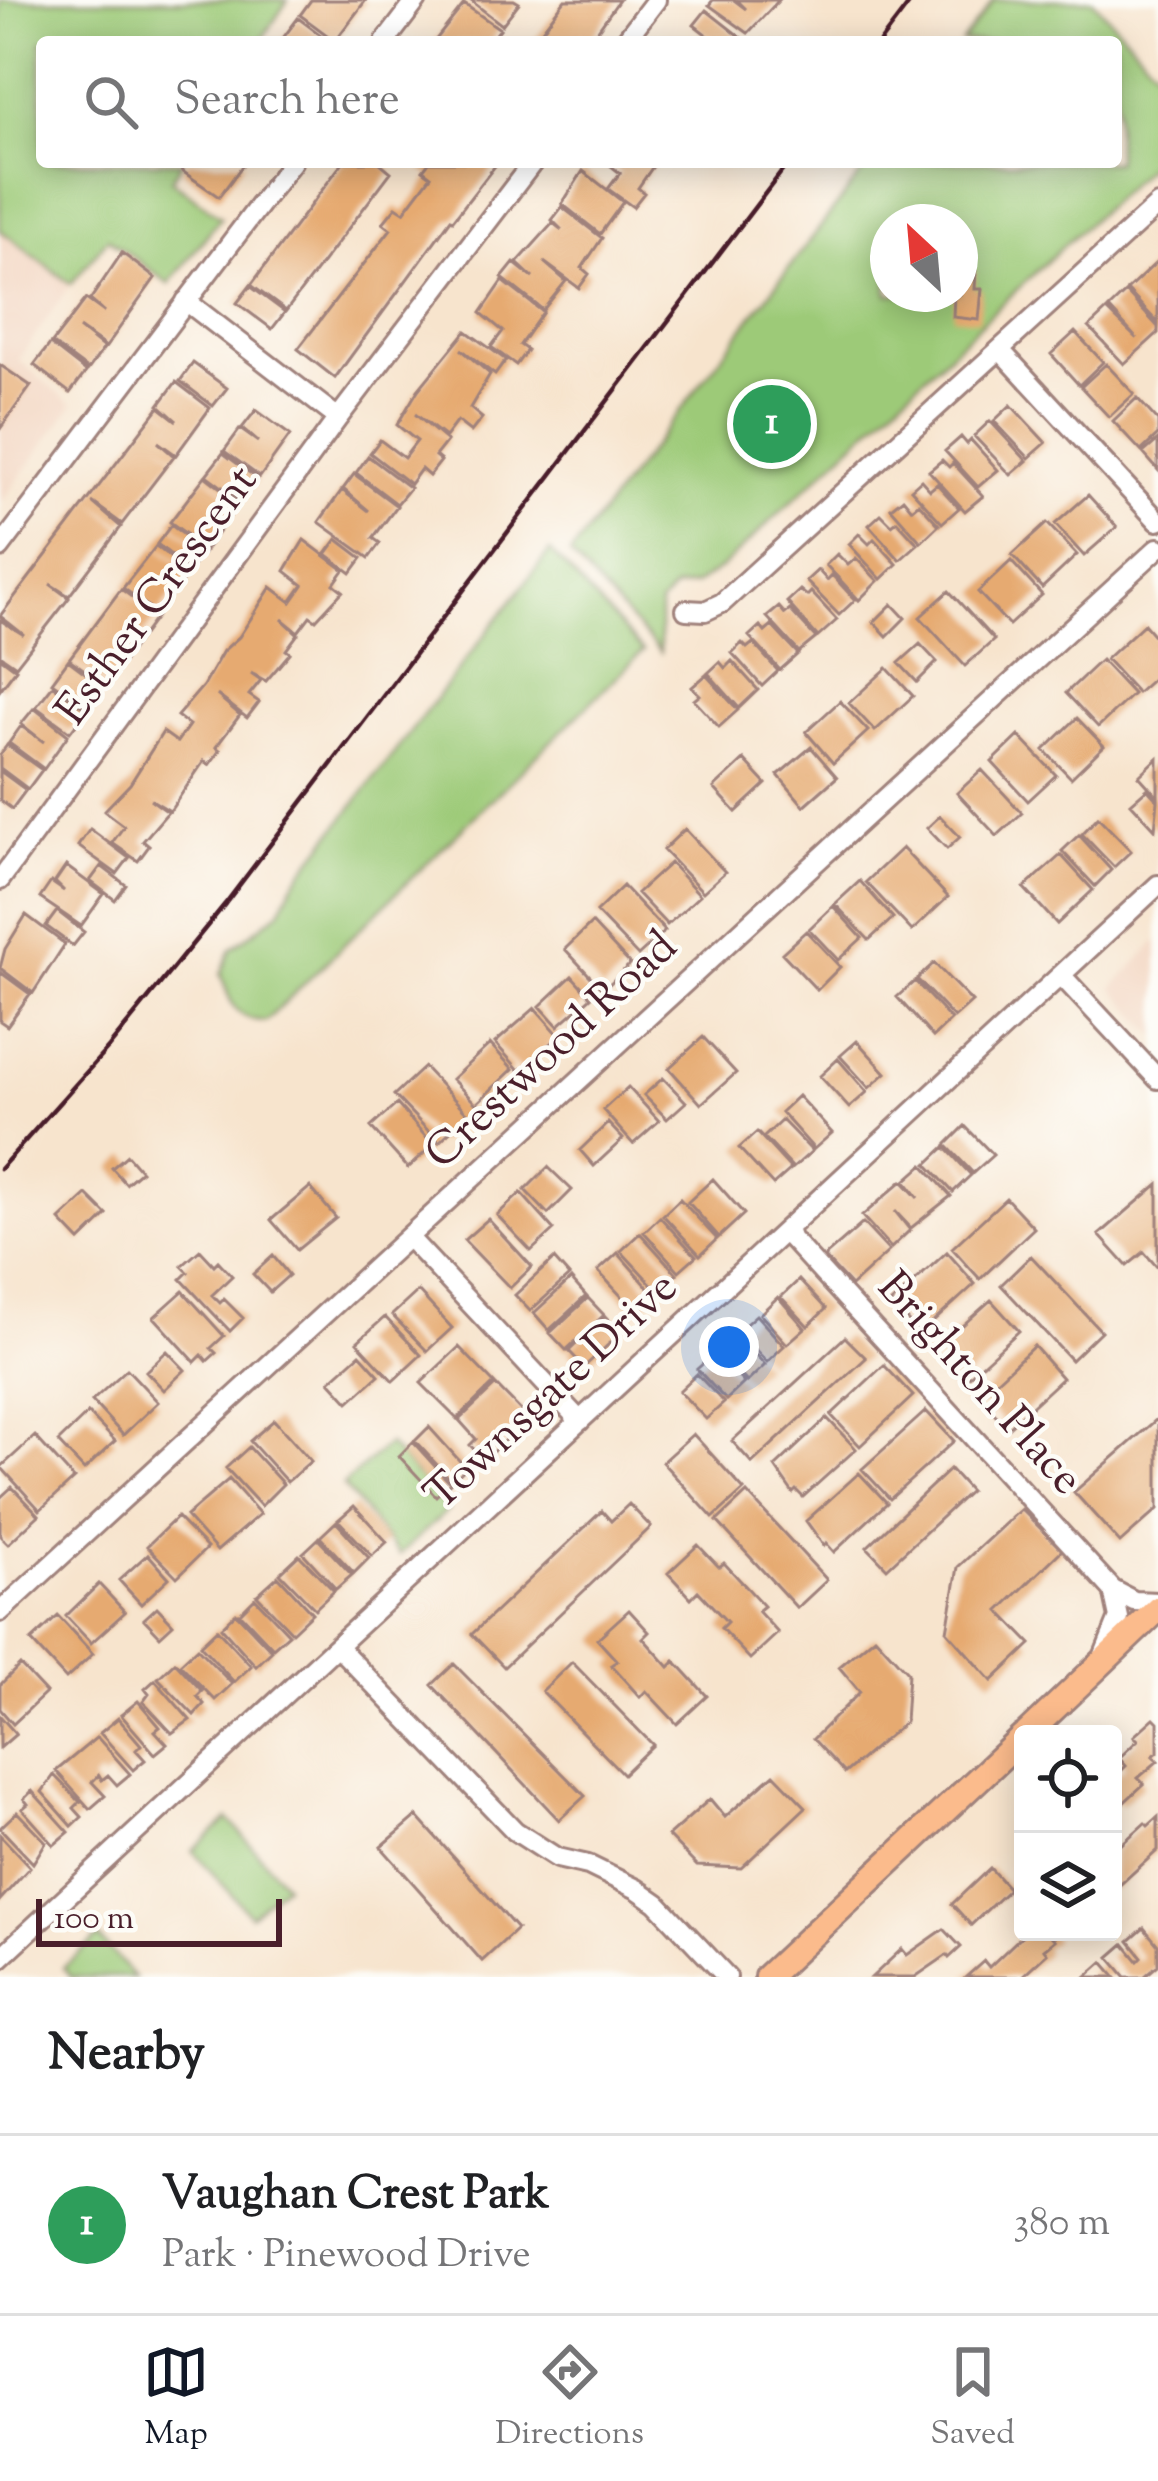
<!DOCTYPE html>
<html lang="en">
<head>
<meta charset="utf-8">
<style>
  body { margin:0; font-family:"Sorts Mill Goudy",serif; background:#f2f2f2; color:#202124 }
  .controls { position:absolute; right:36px; bottom:36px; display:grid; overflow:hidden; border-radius:12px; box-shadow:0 6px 30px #0003 }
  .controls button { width:108px; height:108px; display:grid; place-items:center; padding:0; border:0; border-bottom:3px solid #e0e0e0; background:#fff; color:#202124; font:60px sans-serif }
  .compass { position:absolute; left:870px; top:204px; width:108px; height:108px; border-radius:50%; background:#fff; box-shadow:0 6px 30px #0003; rotate:334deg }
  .scale { position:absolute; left:36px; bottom:30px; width:246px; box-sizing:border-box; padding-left:12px; border:6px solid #4a1f2b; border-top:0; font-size:33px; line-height:42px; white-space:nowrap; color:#4a1f2b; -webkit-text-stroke:9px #fdfcf7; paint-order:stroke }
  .you { position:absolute; left:729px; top:1347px; width:42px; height:42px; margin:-30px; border:9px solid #fff; border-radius:50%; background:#1a73e8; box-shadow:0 0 0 18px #1a73e833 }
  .badge { display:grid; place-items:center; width:78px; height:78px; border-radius:50%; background:#111827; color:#fff; font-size:39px; font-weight:700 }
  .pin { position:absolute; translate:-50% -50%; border:6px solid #fff; box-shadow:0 3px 12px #0006 }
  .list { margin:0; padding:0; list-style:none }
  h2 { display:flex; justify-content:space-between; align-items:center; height:156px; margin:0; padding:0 48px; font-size:51px }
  h2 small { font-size:39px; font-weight:400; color:#757577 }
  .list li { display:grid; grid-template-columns:78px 1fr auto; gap:36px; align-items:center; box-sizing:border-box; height:180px; padding:0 48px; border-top:3px solid #e0e0e0 }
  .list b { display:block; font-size:45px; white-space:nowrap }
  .list p { margin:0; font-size:39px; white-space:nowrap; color:#757577 }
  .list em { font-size:39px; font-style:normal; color:#757577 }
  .icon { flex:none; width:66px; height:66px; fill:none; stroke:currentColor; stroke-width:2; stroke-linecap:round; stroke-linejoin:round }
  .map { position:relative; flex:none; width:1158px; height:1977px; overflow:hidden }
  .search { position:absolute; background:#fff; box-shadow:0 6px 30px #0003; left:36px; right:36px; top:36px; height:132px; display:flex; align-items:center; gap:30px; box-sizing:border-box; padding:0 42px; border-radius:12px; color:#757577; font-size:45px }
  .sheet { height:336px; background:#fff }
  nav { display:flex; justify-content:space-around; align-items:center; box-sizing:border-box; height:168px; border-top:3px solid #e0e0e0; background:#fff; font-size:33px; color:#757577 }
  nav a { display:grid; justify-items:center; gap:6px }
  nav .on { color:#111827 }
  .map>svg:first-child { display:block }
  .built { fill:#f3d4bf }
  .green { fill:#9dca78; stroke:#747452; stroke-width:3; fill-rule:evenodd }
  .building { fill:#e6aa71 }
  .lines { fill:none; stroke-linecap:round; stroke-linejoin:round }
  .minor-casing { stroke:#a0827c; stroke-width:24 }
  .major-casing { stroke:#a0827c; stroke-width:30 }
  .minor { stroke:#fff; stroke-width:18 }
  .major { stroke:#fbbb8c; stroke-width:24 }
  .rail { stroke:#4a1f2b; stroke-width:4.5 }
  .labels { text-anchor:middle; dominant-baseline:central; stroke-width:9; stroke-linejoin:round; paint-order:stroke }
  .street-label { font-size:45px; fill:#4a1f2b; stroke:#fdfcf7 }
</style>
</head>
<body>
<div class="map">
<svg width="1158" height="1977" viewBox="0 0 1158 1977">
  <rect width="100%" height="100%" fill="#fdfcf7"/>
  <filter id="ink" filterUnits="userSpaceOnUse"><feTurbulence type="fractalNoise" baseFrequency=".00833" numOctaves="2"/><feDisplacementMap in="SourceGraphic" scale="24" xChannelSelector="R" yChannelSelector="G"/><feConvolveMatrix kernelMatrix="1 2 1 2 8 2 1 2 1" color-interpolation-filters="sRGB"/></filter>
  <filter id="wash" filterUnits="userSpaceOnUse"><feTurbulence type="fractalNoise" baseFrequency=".004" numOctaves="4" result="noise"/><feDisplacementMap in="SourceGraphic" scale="48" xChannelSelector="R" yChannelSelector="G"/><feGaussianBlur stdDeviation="2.7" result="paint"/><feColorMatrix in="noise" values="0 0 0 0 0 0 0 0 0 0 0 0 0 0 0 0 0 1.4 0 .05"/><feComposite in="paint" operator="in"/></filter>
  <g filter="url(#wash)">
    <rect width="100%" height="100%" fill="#f7e4cd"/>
    <path class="built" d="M0,230L71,284L18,360L73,405L0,504Z
      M1158,940V1037L1112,988Z"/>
    <path class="green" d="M0,0H288L260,42H42V162H182L171,180L221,217L169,284L108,238L71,284L0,230Z
      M994,0H1093L1158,72V157L722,567L695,585L674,589L660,604V652L570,555L870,162H1116V42H962ZM888,222H960V294H888Z
      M550,551L643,651L266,1021C234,1021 230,1001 221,974L231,949L279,912L293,884Z
      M388,1444L448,1510L399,1555L343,1485Z
      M228,1819L285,1884L250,1915L193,1851Z
      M98,1937L134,1977H71L63,1968Z"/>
    <g id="blocks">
      <path class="building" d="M311,0H366L335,41L300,15Z
        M470,0H514L519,3L502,25Z
        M565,0H619L589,42H533Z
        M713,0H734L746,9L737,0H779L748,33L709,5Z
        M464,4L500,29L490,42H434Z
        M706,10L743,39L741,42H716L694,25Z
        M298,18L330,42H280Z
        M188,162H245L219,197L182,171Z
        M343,162H379L391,172L286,311L251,285Z
        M429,162H498L453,220L451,219L335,378L298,349L391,229L383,223L396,207L404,212L431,176L423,170Z
        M606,162H656L638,188L644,193L633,207L608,189L620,173Z
        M583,171L623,202L600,234L562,204Z
        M562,207L602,238L582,268L589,274L579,288L544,262L566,281L543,310L502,278L514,263L533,278L517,263L553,223L562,230L552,220Z
        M122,253L155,278L106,347L79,328L104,348L88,370L52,343L86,299L104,312L90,300Z
        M1158,261V323L1127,290Z
        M960,270L976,271L975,289H982L979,320L953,317L954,294H960Z
        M503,281L543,312L520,345L527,350L516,365L491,347L503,331L481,313Z
        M250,286L285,312L272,329L237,303Z
        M1126,292L1158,327V333L1124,364L1089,327L1107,310L1137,339L1109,308Z
        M466,331L506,360L495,375L461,349L490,374L470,408L482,418L471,432L457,421L445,437L415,414L447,441L435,456L441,461L429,476L421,469L410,484L370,453L380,440L404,458L417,441L397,425L418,390Z
        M1075,332L1103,362L1079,385L1051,354Z
        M50,344L86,372L70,393L34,365Z
        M193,363L227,388L213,406L180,381Z
        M1106,364L1134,394L1109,417L1081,387Z
        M0,365L31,386L0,429Z
        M176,382L210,408L176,455L158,442L174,456L122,524L92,502L121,527L69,596L50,584L69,598L16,666L0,655V620L24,635L0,616L159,407L177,421L159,405Z
        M1137,398L1158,421V435L1141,451L1113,421Z
        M1011,405L1046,443L1029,458L994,421Z
        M256,410L290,435L260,477L224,451L240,429L258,442L242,428Z
        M990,421L1027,461L1011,475L974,436Z
        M961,437L967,444L971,440L998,470L978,487L945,451Z
        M1158,440V470L1143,453Z
        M223,453L258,479L241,501L206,475Z
        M368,456L410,488L397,504L356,473Z
        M942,460L949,467L953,463L983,496L965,511L929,471Z
        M354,474L397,506L373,538L380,543L369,558L319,522L342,490L369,511L343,489Z
        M205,476L240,503L206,549L170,522Z
        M921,480L930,490L937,484L959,508L942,523L911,489Z
        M1088,495L1117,527L1084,556L1055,524Z
        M903,498L912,509L919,503L939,525L921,542L891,508Z
        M881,514L892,525L897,521L918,544L900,560L869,525Z
        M1047,523L1077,555L1042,588L1012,555Z
        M171,525L205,551L190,570L157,544Z
        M859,534L869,544L874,539L897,564L881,579L849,544Z
        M337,539L362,558L351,573L326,554Z
        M304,540L344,570L334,584L343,591L316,620L310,616L298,632L282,619L298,634L286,650L290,653L266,681L251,673L261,680L249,695L259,702L247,718L217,695L240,715L216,747L220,750L209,765L204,761L170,811L150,799L168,812L143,841L149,846L138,861L112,843L124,826L104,811L130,784L163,732L177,742L189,725L177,716L203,686L223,651L239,637L271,587L291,602L303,585L285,571Z
        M156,546L189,572L158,614L123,588Z
        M837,554L848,565L856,558L878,581L859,600L826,565Z
        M1011,561L1042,595L1009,625L978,592Z
        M818,570L827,580L832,575L855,600L839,615L806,581Z
        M121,589L157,616L106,685L69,659Z
        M800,590L807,596L811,592L837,620L818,637L787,602Z
        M949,591L994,640L965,666L920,617Z
        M892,604L905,618L887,636L874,622Z
        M779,607L785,614L790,610L816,638L799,652L767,617Z
        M1144,624L1158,640V674L1137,693L1106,659Z
        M760,626L765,632L772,626L798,654L780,670L749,636Z
        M742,643L747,648L753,643L778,671L762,686L732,653Z
        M920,644L937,662L917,682L899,663Z
        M0,657L16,669L0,690Z
        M68,660L104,687L88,708L52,682Z
        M1101,660L1133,694L1098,727L1066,693Z
        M732,661L758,690L739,708L708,673L720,662L725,668Z
        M887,668L913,696L875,731L849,703Z
        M706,675L738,710L719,727L694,700L700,695L692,687Z
        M53,685L87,710L70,732L36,707Z
        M840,701L868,731L833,763L806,732Z
        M34,708L68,735L44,769L9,743L21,726L44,742L21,724Z
        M1077,718L1104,746L1071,778L1044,750Z
        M1019,736L1056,775L1028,801L992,762Z
        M7,745L42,770L28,789L0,768V755Z
        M811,747L837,777L804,806L778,775Z
        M1158,758V797L1139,776Z
        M744,760L766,784L736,812L714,788Z
        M982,770L1022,813L997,836L957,793Z
        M0,771L26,790L12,809L0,800Z
        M1147,789L1158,801L1155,829L1131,803Z
        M940,816L960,837L947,849L927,828Z
        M1098,817L1131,851L1114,867L1082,834Z
        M90,829L129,858L117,874L78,846Z
        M685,829L725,872L703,892L663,850Z
        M1079,835L1111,870L1095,886L1062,851Z
        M902,848L948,897L912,931L866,882Z
        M1061,855L1093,890L1057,924L1024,888Z
        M670,863L700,895L667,925L637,893Z
        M66,866L104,894L81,926L40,898L51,882L64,891L55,882Z
        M101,866L126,885L115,900L90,881Z
        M860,881L893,918L869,940L835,904Z
        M623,886L665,931L638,956L596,912Z
        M833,906L862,938L838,960L809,929Z
        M57,911L84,932L73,946L46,926Z
        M26,915L65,944L33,993L0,968L5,949Z
        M592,923L630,964L603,990L565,949Z
        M806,931L840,967L817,990L782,953Z
        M934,963L972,1002L954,1018L917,979Z
        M0,972L30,994L7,1026L0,1021Z
        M572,976L591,997L558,1026L540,1006Z
        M915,981L951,1020L933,1037L897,997Z
        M535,1008L560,1036L520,1071L495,1043Z
        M703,1037L736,1073L701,1104L669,1068Z
        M857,1041L886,1073L869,1088L840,1056Z
        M490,1044L513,1069L476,1104L452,1079Z
        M838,1059L867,1092L849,1108L820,1076Z
        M424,1067L468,1114L439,1142L394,1095Z
        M663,1078L686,1102L667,1119L644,1095Z
        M628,1087L659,1121L633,1144L603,1110Z
        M798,1096L832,1133L814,1149L781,1112Z
        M397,1104L433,1145L408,1168L371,1127Z
        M782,1120L812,1151L793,1168L764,1137Z
        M608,1123L623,1139L594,1166L580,1150Z
        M965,1126L993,1155L973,1173L946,1145Z
        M757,1132L791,1169L773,1185L739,1148Z
        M945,1147L971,1175L953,1192L927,1164Z
        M127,1155L141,1171L126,1184L112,1168Z
        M923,1165L951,1196L911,1228L895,1211L910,1230L891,1248L862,1216L902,1181L918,1198L905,1181Z
        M548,1167L572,1190L548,1214L525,1190Z
        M713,1179L744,1214L719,1237L688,1202Z
        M1158,1184V1268L1144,1252L1127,1266L1099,1235Z
        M310,1187L336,1218L297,1250L271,1220Z
        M521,1193L554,1230L531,1251L497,1215Z
        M87,1195L107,1215L80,1241L60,1220Z
        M1006,1198L1034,1228L980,1279L952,1248Z
        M680,1199L717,1239L700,1255L663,1215Z
        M660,1217L696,1256L679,1271L644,1232Z
        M488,1219L532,1267L510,1288L464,1240Z
        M863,1223L889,1251L851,1286L824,1257Z
        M640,1233L677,1274L658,1291L621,1251Z
        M200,1250L214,1265L218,1261L232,1276L212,1295L220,1303L224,1299L243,1318L230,1331L181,1279L188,1272L182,1266Z
        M947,1252L975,1284L920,1334L891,1303Z
        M618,1253L655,1295L636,1312L598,1271Z
        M273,1256L289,1275L270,1292L253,1274Z
        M1031,1256L1101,1331L1071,1360L1001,1285Z
        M554,1259L569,1276L530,1311L515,1295Z
        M571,1279L586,1296L549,1330L534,1313Z
        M799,1280L826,1309L808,1326L781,1297Z
        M183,1291L224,1336L211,1348L216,1353L207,1361L202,1355L195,1362L154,1317Z
        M418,1291L452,1328L427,1351L392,1315Z
        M778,1297L805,1328L787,1344L760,1314Z
        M588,1298L604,1315L566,1350L550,1333Z
        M991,1300L1019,1331L964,1381L935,1350Z
        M756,1315L784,1346L767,1362L738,1331Z
        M605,1316L621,1333L584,1367L569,1351Z
        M385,1317L421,1355L393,1381L357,1342Z
        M739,1337L765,1365L747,1382L721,1353Z
        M845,1337L866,1358L752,1463L732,1441Z
        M1034,1346L1062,1378L1008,1428L979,1397Z
        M459,1347L494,1383L457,1419L421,1383Z
        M167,1351L185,1370L164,1390L146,1371Z
        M715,1353L744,1383L726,1400L697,1369Z
        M360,1354L379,1375L349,1402L330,1381Z
        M884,1365L913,1396L860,1446L831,1415Z
        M127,1369L158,1402L123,1435L92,1401Z
        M697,1374L724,1403L706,1419L679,1391Z
        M496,1385L528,1418L484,1460L470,1445L476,1439L459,1420Z
        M926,1411L954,1441L890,1499L862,1469Z
        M88,1413L115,1441L84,1470L58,1442Z
        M827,1418L856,1449L803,1497L796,1490L793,1493L775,1467Z
        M1158,1418V1509L1120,1543L1074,1492Z
        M274,1420L311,1461L287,1482L250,1441Z
        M429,1427L466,1468L452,1481L415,1441Z
        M693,1434L744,1490L713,1518L662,1462Z
        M35,1436L74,1479L40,1510L1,1467Z
        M413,1442L450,1483L436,1496L399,1456Z
        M249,1447L283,1484L261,1506L226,1468Z
        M950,1469L970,1491L887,1568L867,1547Z
        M859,1473L887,1503L834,1552L826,1543L824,1546L806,1521Z
        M229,1479L260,1514L217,1551L186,1516Z
        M12,1487L39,1515L8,1544L0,1536V1498Z
        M747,1493L827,1580L797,1608L717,1521Z
        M629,1504L651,1527L504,1667L472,1634L602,1511L611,1521Z
        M354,1506L387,1542L372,1556L338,1520Z
        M1021,1509L1062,1550L999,1611L1031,1644L992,1681L947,1631L958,1567Z
        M177,1517L207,1548L177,1577L147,1546Z
        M336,1522L369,1558L354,1573L320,1537Z
        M318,1539L352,1575L336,1589L303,1553Z
        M698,1545L719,1567L724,1563L764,1606L758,1611L778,1633L750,1659L721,1628L727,1622L698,1591L691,1598L668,1573Z
        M148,1554L169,1578L141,1604L119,1580Z
        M299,1555L334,1591L315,1609L280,1573Z
        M278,1576L312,1613L292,1632L257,1595Z
        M99,1584L125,1612L91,1643L66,1616Z
        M255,1598L289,1634L273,1648L240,1613Z
        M157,1607L173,1624L160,1636L144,1619Z
        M629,1610L649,1632L643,1638L669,1667L675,1661L707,1696L677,1724L646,1691L640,1697L611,1665L617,1661L597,1639Z
        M236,1613L272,1651L256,1666L221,1627Z
        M58,1616L93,1654L66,1679L31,1641Z
        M217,1629L251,1666L234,1682L200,1645Z
        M875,1637L908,1673L905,1722L845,1773L813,1739L860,1692L839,1667Z
        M197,1648L232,1684L215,1700L180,1664Z
        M175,1662L202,1691L197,1696L204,1704L194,1715L158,1678Z
        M572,1662L653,1745L623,1774L542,1691Z
        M454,1664L585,1796L559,1820L432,1685Z
        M20,1665L46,1693L13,1724L0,1709V1685Z
        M155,1680L190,1720L172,1733L143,1702L149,1694L145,1689Z
        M138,1701L160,1727L155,1731L167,1744L155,1754L121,1715Z
        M0,1716L16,1734L0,1748Z
        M118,1718L141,1745L136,1750L145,1760L133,1770L100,1733Z
        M1154,1718L1158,1722V1752L1153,1756L1158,1761L1138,1778L1144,1784L1121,1805L1113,1796V1779L1126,1766L1119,1758L1138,1740L1134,1736Z
        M97,1737L130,1774L117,1785L108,1775L102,1780L99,1775L92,1782L105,1796L90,1809L56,1771Z
        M774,1774L806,1807L741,1868L697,1866L668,1836L710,1799L725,1817Z
        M54,1775L80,1802L74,1808L82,1817L72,1826L42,1792Z
        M32,1791L69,1832L54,1845L22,1809L28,1804L24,1799Z
        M17,1812L46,1842L33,1863L0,1828Z
        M417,1816L517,1929L482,1961L381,1847Z
        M1158,1817V1850L1113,1891V1852L1145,1823L1148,1826Z
        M0,1835L30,1867L0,1900Z
        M990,1868L1009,1889L971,1925L952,1904Z
        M1144,1928L1158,1945V1965L1144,1977H1126L1109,1957L1124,1944L1138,1961L1142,1957L1129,1941Z
        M944,1929L961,1947L949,1958L947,1955L915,1977H872L902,1949L907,1955Z
        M1026,1932H1047L1055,1940L1044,1949L1047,1953L1021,1977H966L984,1961L989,1967Z
        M1103,1962L1116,1977H1086Z"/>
    </g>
  </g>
  <g filter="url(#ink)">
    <use href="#blocks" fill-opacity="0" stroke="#a0827c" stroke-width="3"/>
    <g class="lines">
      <defs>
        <path id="minor" d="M385,42L417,0
          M624,42L656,0
          M186,301L338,418L533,162
          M1001,351L1158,521
          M0,548L292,162
          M686,610L705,611L722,603L1158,205
          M0,880L338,418
          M1061,975L1158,1079
          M785,1232L1113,1590L1134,1601L1158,1602
          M409,1238L580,1421
          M0,1612L1158,548
          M337,1646L515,1831L557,1858L588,1865L637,1889L657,1903L727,1977
          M1102,1660L1119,1618L1113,1590
          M0,1958L1158,885"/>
        <path id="major" d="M1027,1734L1158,1609
          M767,1977L1023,1737"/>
      </defs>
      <use href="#minor" class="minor-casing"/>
      <use href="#major" class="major-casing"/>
      <use href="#minor" class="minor"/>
      <use href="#major" class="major"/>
      <path class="rail" d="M880,42L912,0
        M0,1169L109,1047L225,904L789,162"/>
    </g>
  </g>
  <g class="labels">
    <g class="street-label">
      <text transform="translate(159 597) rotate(-54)">Esther Crescent</text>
      <text transform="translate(553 1052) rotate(-43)">Crestwood Road</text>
      <text transform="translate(978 1385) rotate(48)">Brighton Place</text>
      <text transform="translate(553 1393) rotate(-43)">Townsgate Drive</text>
    </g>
  </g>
</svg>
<div class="controls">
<button><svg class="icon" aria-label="locate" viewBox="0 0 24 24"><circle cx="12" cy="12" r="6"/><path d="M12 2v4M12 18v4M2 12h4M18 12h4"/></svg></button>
<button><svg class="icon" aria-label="layers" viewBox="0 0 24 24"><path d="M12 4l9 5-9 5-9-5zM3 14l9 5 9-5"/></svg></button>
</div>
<svg class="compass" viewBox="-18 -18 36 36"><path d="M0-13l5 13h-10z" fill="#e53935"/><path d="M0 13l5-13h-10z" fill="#757577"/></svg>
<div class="scale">100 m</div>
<div class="you"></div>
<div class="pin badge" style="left:772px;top:424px;background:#2e9e5b">1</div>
<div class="search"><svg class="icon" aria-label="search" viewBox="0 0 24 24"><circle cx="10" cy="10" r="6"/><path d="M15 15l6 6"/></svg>Search here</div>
</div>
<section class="sheet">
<h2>Nearby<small></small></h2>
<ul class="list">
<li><span class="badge" style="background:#2e9e5b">1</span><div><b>Vaughan Crest Park</b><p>Park · Pinewood Drive</p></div><em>380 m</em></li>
</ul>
</section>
<nav>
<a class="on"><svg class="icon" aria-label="map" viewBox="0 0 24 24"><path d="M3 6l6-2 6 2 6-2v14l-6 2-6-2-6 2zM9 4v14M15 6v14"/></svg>Map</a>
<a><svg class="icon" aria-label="directions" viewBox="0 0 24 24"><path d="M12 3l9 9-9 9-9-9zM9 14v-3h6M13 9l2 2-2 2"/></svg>Directions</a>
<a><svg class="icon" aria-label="saved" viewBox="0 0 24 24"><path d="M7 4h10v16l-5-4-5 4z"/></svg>Saved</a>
</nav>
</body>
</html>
